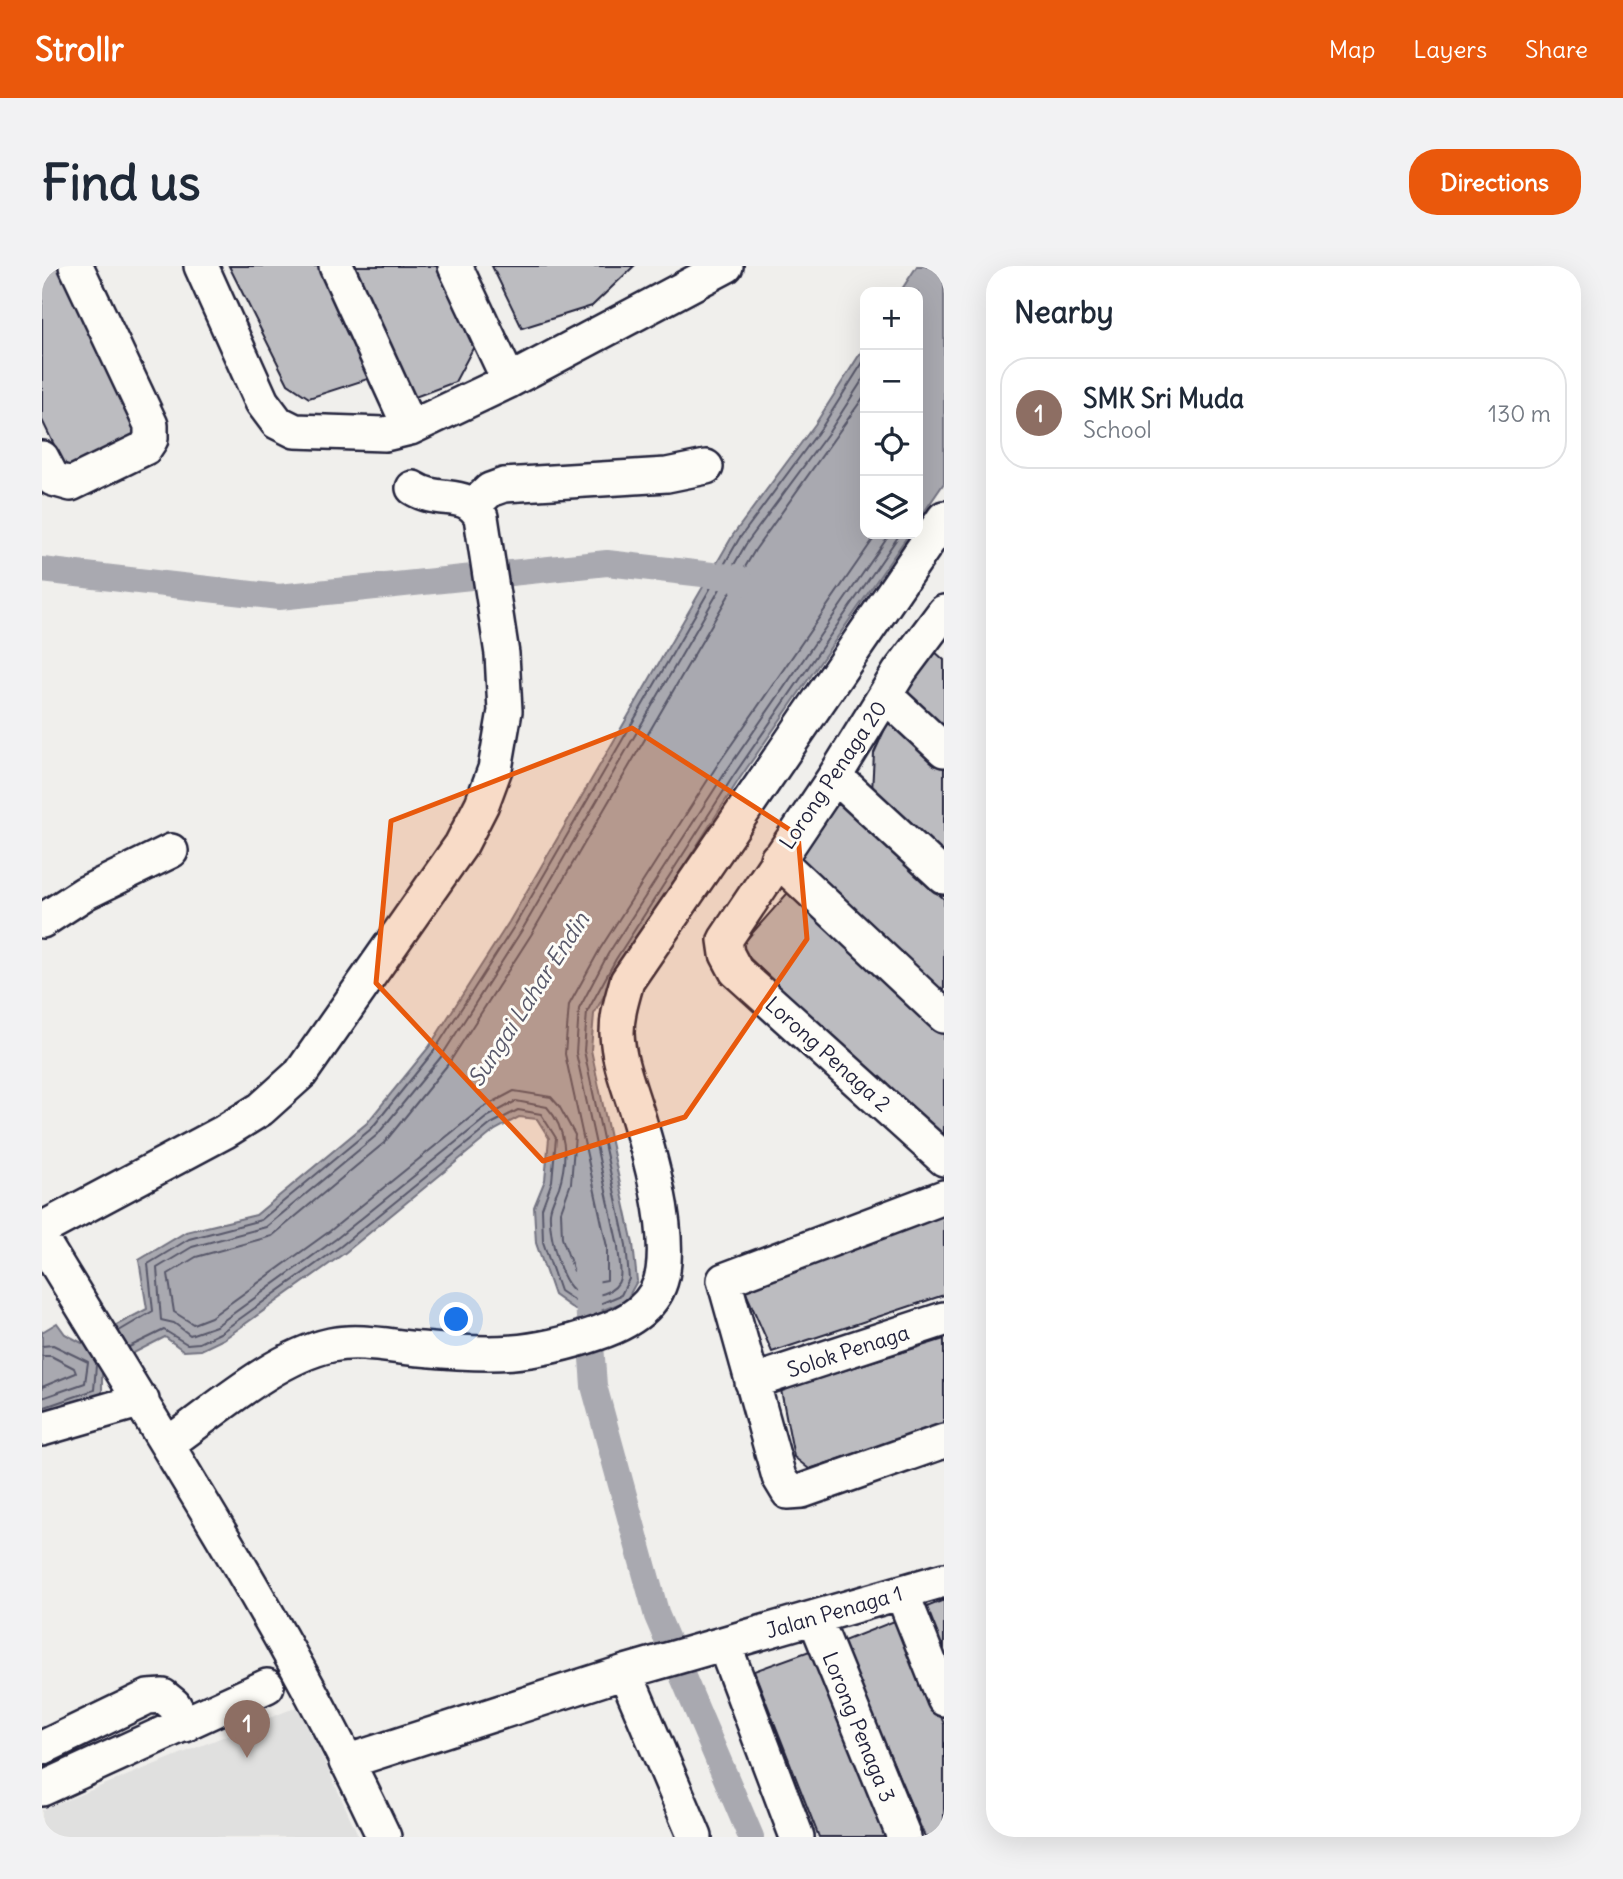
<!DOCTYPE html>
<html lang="en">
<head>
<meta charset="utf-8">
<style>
  body { margin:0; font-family:Delius,sans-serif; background:#f2f2f3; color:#1f2937 }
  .controls { position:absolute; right:21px; top:21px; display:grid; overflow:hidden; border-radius:14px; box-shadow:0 7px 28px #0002 }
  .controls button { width:63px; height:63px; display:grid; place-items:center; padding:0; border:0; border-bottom:2px solid #e0e1e3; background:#fff; color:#1f2937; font:35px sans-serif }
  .you { position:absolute; left:415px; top:1054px; width:24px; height:24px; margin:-18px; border:5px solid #fff; border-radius:50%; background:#1a73e8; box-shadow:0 0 0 10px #1a73e833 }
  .badge { display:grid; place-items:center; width:46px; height:46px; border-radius:50%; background:#ea580c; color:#fff; font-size:23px; font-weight:700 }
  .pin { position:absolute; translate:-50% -58px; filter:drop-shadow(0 2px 4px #0008) }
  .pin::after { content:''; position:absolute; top:37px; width:24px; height:21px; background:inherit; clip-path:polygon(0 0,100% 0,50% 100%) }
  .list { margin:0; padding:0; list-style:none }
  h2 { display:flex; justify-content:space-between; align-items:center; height:91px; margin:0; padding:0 28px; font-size:30px }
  h2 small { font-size:23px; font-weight:400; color:#747a83 }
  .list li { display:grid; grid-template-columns:46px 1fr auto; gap:21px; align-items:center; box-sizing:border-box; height:112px; margin:0 14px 14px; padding:0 14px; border:2px solid #e0e1e3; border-radius:28px }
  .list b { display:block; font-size:26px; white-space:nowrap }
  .list p { margin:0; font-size:23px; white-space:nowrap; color:#747a83 }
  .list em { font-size:23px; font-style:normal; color:#747a83 }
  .icon { flex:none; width:38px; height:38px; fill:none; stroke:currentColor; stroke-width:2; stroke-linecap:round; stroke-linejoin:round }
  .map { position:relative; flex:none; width:902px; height:1571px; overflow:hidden; border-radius:28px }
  header { display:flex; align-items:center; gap:42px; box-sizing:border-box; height:98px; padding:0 35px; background:#ea580c; color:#fff }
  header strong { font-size:33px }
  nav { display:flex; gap:38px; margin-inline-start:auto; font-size:24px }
  .intro { display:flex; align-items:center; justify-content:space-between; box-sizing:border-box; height:168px; padding:0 42px }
  h1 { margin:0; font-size:49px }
  .button { padding:18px 32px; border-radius:28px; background:#ea580c; color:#fff; font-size:24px; font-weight:700 }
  main { display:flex; gap:42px; padding:0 42px }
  aside { flex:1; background:#fff; border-radius:28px; box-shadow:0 7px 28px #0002 }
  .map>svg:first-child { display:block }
  .built { fill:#e0e0df }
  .water { fill:#a9a9b0; stroke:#737381; stroke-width:2 }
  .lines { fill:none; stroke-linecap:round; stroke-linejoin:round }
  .shore { stroke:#58586a; stroke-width:2 }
  .canal { stroke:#a9a9b0; stroke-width:26 }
  .building { fill:#bcbcc0; stroke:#22223b; stroke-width:2 }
  .minor-casing { stroke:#22223b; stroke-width:38 }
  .minor { stroke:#fdfcf7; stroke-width:33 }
  .marked { fill:#e8590c; fill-opacity:0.2; stroke:#e8590c; stroke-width:5; stroke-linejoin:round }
  .labels { text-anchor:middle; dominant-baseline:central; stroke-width:6; stroke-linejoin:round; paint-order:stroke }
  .street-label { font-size:21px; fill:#22223b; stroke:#fdfcf7 }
  .water-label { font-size:23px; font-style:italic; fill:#58586a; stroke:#fdfcf7 }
</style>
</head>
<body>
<header>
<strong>Strollr</strong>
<nav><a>Map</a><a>Layers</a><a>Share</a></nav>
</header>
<div class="intro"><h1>Find us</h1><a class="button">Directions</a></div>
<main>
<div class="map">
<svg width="902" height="1571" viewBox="0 0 902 1571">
  <rect width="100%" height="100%" fill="#f0efec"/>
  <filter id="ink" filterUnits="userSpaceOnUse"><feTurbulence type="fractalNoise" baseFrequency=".0143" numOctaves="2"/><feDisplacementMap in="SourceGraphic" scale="14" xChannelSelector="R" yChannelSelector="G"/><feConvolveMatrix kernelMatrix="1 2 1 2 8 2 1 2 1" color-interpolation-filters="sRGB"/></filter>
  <g filter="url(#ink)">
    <path class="built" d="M257,1440L317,1571H0V1544Z"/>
    <path class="water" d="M875,0H902V217L876,255V26H858Z
      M823,80V268H867L698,512L580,697L552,748L549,784L591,978L595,1015L584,1035L561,1044H533L512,1029L494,977L492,941L503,914L507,872L495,853L477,851L453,864L304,986L182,1073L159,1084L142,1085L123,1071L60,1103V1128L0,1150V1066L15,1057L23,1068L40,1077L105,1043L97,994L144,966L214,949L325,857L387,781L467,656L691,269L774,157Z"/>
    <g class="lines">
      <path class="shore" d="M823,110L787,166L704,278L480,664L399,791L335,869L224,961L150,981L115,1002L119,1054L132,1057L148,1069L174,1060L294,973L445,851L474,835L505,841C525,863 526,893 517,921C514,929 509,937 508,946C507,966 517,1020 538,1028C551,1033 575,1027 578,1012C580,1003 576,989 576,980L534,787L537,743L566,688L685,504L848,268
        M823,129L713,284L489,669L407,797L342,877L230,970L154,991L126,1008L132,1046L151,1058L169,1051L288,965L440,842L472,825L509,831L517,840L533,869L529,917L519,945L520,972L534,1011L543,1018L565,1014V981L523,788L527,739L558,683L676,498L835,268
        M77,1065L111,1045L106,998L147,973L219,954L329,863L392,785L473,659L697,273L780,161L823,93
        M0,1080L11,1079L46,1096L43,1117L0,1132
        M87,1081L122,1064L145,1078L157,1077L178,1067L299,980L449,858L476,844L499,848L514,872L510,915L500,942L501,976L518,1025L536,1037H560L579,1029L587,1013L584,979L542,785L545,746L574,693L692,509L858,268
        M0,1090H9L32,1102L34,1107L0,1121
        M0,1142L52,1124L54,1099"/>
      <path class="canal" d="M0,304L237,331L565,297L696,312L699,317
        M544,1009L552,1120L615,1350L709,1571"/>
    </g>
    <path class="building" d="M0,0H21L98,173L27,210L0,154Z
      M187,0H284L335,110L267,132L246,118Z
      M309,0H405L437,71L413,116L373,131Z
      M450,0H592L550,40L480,62Z
      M891,384L902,394V474L856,430Z
      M851,445L902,493V592L830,526L832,487Z
      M797,535L902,633V730L749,596Z
      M752,620L902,763V878L697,682Z
      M902,943V1029L730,1086L701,1020Z
      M902,1073V1159L767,1203L752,1191L739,1124Z
      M902,1334V1408L877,1344Z
      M860,1352L902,1458V1571H883L799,1376Z
      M773,1383L855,1571H777L712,1405Z"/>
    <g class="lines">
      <defs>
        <path id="minor" d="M159,0L220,136L235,156L253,165L343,168L368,162L467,115L684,0
          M294,0L368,162
          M413,0L467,115
          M0,192L11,213L29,218L103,182L109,173V159L34,0
          M432,239L448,224L462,219L625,209L664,201
          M902,346L858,405L793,510L683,674L685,688L694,705L902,893
          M844,430L902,484
          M793,510L902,611
          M735,593L902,750
          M0,655L43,627L129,585
          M902,931L682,1014L737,1211L746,1226L760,1225L902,1175
          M0,963L182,866L219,843L259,807L419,579L440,538L453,503L463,445L460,388L439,251C424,222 398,239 371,222
          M0,974C119,1171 244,1362 342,1571
          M710,1116L902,1053
          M0,1163L100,1134
          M127,1177C174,1144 233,1091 289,1079C318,1073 351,1081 379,1083C449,1090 489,1090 556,1067C586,1057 616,1040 621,1005C628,959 608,889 594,844C586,818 576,794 575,767C575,748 580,733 585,715L902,252
          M860,1327L902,1433
          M773,1352L862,1571
          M682,1378L755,1571
          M583,1406L653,1571
          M0,1482L106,1431L121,1430L132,1439L143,1459
          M304,1496L583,1406L902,1314
          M0,1523L225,1420"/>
      </defs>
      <use href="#minor" class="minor-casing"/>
      <use href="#minor" class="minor"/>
    </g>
  </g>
  <path class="marked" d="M590,462L756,569L765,673L643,851L501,895L334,717L349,555Z"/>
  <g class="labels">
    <g class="street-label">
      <text transform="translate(791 509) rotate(-56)">Lorong Penaga 20</text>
      <text transform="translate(786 788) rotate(42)">Lorong Penaga 2</text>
      <text transform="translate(806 1085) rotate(-18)">Solok Penaga</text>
      <text transform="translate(792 1346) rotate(-16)">Jalan Penaga 1</text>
      <text transform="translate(817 1461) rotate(68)">Lorong Penaga 3</text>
    </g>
    <g class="water-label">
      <text transform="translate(486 733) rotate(-57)">Sungai Lahar Endin</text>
    </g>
  </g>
</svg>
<div class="controls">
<button>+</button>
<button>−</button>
<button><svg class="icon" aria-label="locate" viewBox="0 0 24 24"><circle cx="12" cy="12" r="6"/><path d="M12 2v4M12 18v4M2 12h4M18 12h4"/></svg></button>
<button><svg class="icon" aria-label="layers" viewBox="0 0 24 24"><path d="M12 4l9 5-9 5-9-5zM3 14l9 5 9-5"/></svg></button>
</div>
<div class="you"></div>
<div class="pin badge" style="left:205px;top:1492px;background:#8d6e63">1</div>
</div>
<aside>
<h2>Nearby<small></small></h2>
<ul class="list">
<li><span class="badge" style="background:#8d6e63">1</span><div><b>SMK Sri Muda</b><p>School</p></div><em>130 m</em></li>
</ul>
</aside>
</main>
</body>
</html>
